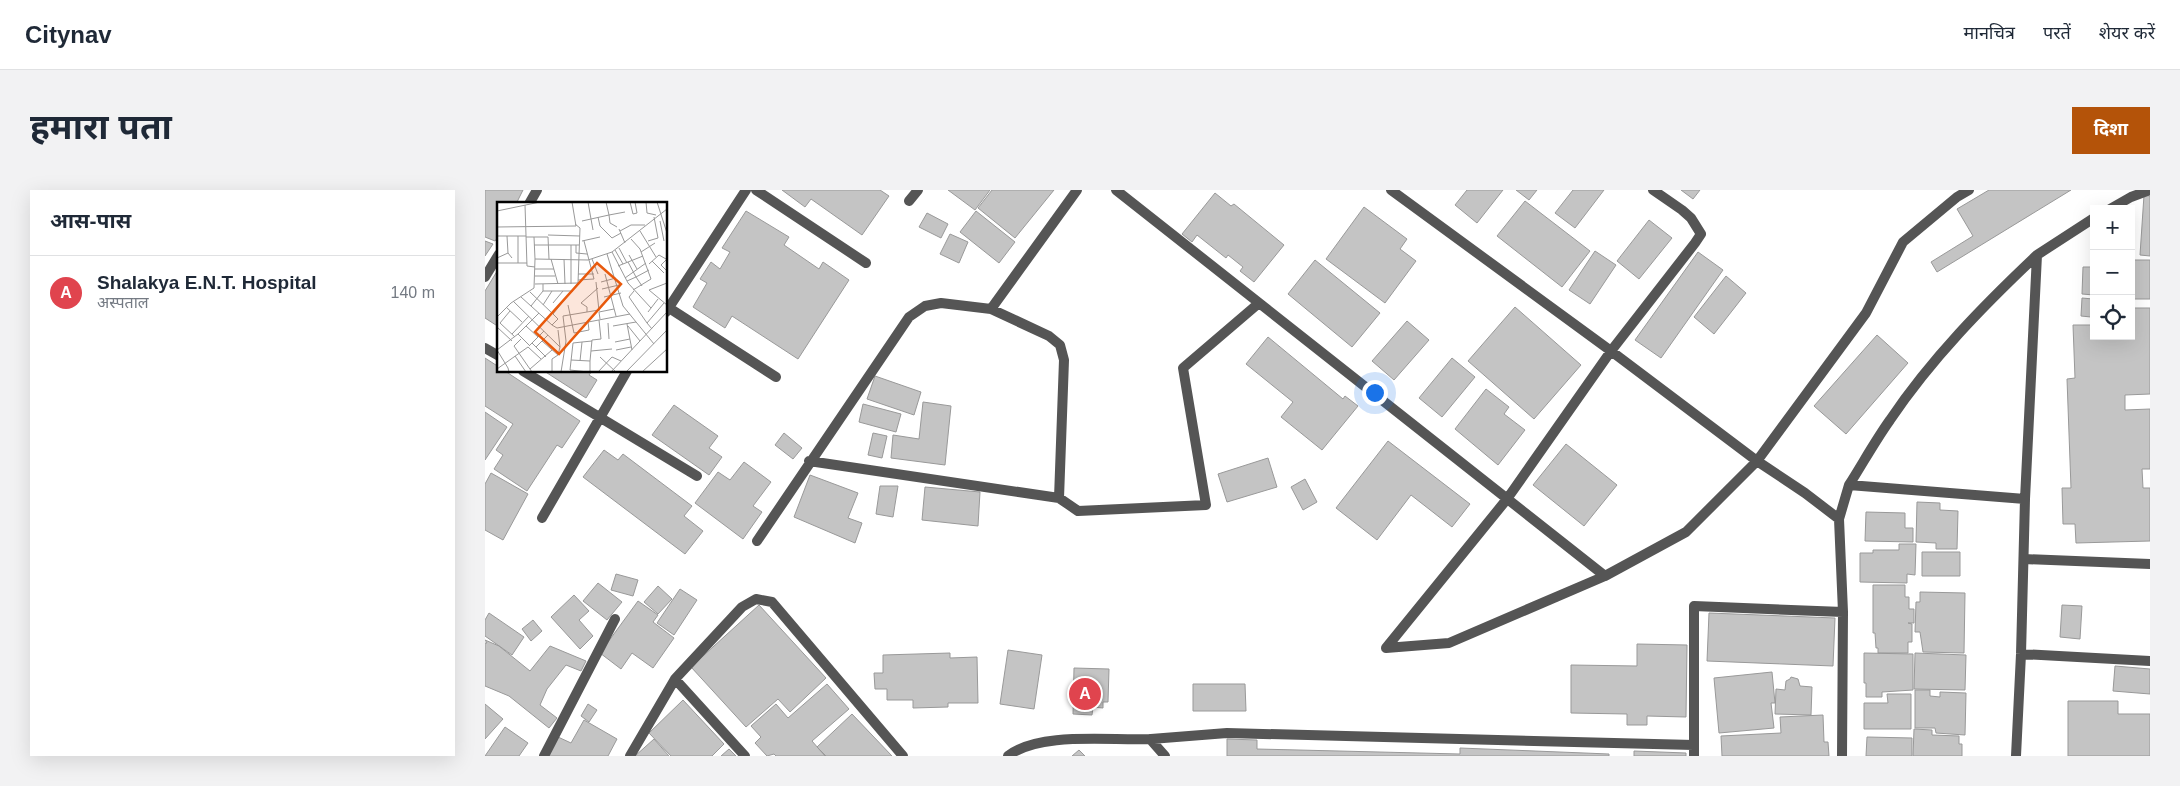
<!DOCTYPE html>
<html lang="hi">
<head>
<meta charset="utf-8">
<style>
  body { margin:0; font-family:Arial,"Noto Sans Devanagari",sans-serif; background:#f2f2f3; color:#1f2937 }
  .controls { position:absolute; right:15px; top:15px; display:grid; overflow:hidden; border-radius:0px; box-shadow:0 5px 20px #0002 }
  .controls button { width:45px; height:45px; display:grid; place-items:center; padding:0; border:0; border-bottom:1px solid #e0e1e3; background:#fff; color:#1f2937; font:25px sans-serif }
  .you { position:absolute; left:889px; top:202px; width:18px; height:18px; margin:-12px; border:4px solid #fff; border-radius:50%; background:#1a73e8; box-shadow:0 0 0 8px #1a73e833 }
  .badge { display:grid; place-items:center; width:32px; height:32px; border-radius:50%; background:#b45309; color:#fff; font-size:16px; font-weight:700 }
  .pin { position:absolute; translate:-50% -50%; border:2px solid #fff; box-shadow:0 1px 5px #0006 }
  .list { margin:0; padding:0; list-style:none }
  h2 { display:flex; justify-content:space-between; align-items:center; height:65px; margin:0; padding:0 20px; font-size:21px }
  h2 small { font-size:16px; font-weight:400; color:#747a83 }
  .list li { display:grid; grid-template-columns:32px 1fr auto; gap:15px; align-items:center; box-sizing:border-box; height:75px; padding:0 20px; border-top:1px solid #e0e1e3 }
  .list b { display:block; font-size:19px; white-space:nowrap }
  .list p { margin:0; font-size:16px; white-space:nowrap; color:#747a83 }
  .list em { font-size:16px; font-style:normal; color:#747a83 }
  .icon { flex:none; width:28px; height:28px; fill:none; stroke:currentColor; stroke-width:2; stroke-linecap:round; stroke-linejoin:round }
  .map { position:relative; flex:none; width:1665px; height:566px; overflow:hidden; border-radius:0px }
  header { display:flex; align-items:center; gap:30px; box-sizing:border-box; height:70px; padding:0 25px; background:#fff; border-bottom:1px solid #e0e1e3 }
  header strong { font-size:24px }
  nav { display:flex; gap:28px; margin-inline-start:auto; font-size:18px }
  .intro { display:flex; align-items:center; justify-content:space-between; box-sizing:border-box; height:120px; padding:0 30px }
  h1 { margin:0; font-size:35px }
  .button { padding:12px 22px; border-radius:0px; background:#b45309; color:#fff; font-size:18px; font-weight:700 }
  main { display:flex; gap:30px; padding:0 30px }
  aside { flex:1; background:#fff; border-radius:0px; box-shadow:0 5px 20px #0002 }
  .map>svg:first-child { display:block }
  .building { fill:#c4c4c4; stroke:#999 }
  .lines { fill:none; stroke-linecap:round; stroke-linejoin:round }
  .street { stroke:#555; stroke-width:10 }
  .inset-road { fill:none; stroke:#999; stroke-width:1 }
  .view { fill:#e8590c; fill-opacity:0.15; stroke:#e8590c; stroke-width:2.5 }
  .inset-edge { fill:none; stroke:#000; stroke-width:2.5 }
</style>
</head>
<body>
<header>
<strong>Citynav</strong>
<nav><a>मानचित्र</a><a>परतें</a><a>शेयर करें</a></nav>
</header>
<div class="intro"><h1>हमारा पता</h1><a class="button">दिशा</a></div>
<main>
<aside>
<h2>आस-पास<small></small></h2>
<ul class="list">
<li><span class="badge" style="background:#e0444e">A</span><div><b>Shalakya E.N.T. Hospital</b><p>अस्पताल</p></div><em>140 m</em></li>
</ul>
</aside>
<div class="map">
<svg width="1665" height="566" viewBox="0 0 1665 566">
  <rect width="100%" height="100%" fill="#fff"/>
  <path class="building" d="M0,0H38L31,14H14V45L10,51L0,47Z
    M297,0H395L404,6L377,45L326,9L320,17Z
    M463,0H505L490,20Z
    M507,0H569L530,48L493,18Z
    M982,0H1018L992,33L970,15Z
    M1031,0H1052L1044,10Z
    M1088,0H1119L1090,38L1070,23Z
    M1196,0H1215L1208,9Z
    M1504,0H1586L1452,82L1446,72L1488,46L1472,19Z
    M730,3L746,16L749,14L799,55L769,92L755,81L758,77L743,65L741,68L712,45L707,52L697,44Z
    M1659,5L1665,6V66L1655,65Z
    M1040,11L1105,61L1077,97L1012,46Z
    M879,17L922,49L915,59L931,71L900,113L841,69Z
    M261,21L304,47L299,55L334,79L338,72L364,90L313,169L247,126L240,138L208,117L222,93L215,89L226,72L235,79L245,62L237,58Z
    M491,21L530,52L514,73L475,42Z
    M442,23L463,34L456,48L434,37Z
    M1164,30L1187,48L1154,89L1132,71Z
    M465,44L483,52L474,73L455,64Z
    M0,51L8,54L0,66Z
    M1110,61L1131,75L1105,114L1084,100Z
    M1213,62L1238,80L1176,168L1150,150Z
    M830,70L895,123L867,157L803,104Z
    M1646,70H1665V109H1646Z
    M1598,77H1609V105L1597,104Z
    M14,78V137L0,128V101Z
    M1241,86L1261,103L1229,144L1209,127Z
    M1597,108L1608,109L1606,127L1596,126Z
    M1030,117L1096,175L1049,229L983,171Z
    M1646,118H1665V204L1640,205V220L1665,219V279H1657L1658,298H1665V351L1591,353L1590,334H1578L1577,298H1586L1582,189L1590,188L1588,135H1609V146H1646Z
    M922,131L944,150L909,190L887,171Z
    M1392,145L1423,173L1361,244L1329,216Z
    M783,147L858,209L860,206L873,216L837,260L796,227L808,212L761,174Z
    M0,168L14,177V181H20L95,231L77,258L72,255L42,301L9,279L18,265L11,260L28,234L0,216Z
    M967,168L990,187L957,227L934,208Z
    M59,181H107L104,185L112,190L101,208Z
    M390,186L436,202L429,225L382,209Z
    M1001,199L1024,217L1019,224L1040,240L1013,275L970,239Z
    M438,212L466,216L460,275L406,268L408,245L434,249Z
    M378,214L416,224L411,242L374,232Z
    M189,215L233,246L224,258L237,267L224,285L167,245Z
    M0,222L22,237L0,270Z
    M299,243L317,258L308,269L290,255Z
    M388,243L402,246L397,268L383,265Z
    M903,251L985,314L967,337L926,305L892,350L851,318Z
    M1081,254L1132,295L1099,336L1048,295Z
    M119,260L133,270L138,264L207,316L199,326L218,341L200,364L98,287Z
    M783,268L792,297L742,312L733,284Z
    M259,272L286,292L268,316L277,322L258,349L210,313L233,282L245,290Z
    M6,283L43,304L18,350L0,340V294Z
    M325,285L373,303L363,328L377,333L370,353L309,327Z
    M820,289L832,312L818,320L806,297Z
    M395,296H413L408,327L391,324Z
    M440,297L495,302L493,336L437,330Z
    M1432,312L1455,313V320L1473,321L1472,359H1451V353L1431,352Z
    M1381,322L1420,323V338H1428V352L1380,351Z
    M1414,354H1431L1430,385L1422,384V393L1375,392V363H1388V360H1414Z
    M1437,362H1475V386H1437Z
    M131,384L153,390L148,406L126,400Z
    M113,393L137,412L122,430L98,411Z
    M1388,395H1420V407H1424V419H1429V433H1423L1427,434V452H1423V463H1393V458H1391L1390,443H1388Z
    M173,396L187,409L173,424L159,412Z
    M195,399L212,410L189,445L172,433Z
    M1435,402L1480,403L1479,463L1438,462L1435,442H1430L1431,412H1435Z
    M89,405L104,421L94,430L108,446L95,459L66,427Z
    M153,411L173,425L168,432L189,448L168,478L147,463L136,479L115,463Z
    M274,415L341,488L305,522L293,509L261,537L206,477Z
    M1577,415L1597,416L1595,449L1575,447Z
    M4,423L39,447L27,465L0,446V430Z
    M1224,423L1350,428L1348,476L1222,471Z
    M48,430L57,441L46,451L37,439Z
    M0,450L14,456L45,481L65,456L101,471L96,481L81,475L62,499L55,515L72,528L64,538L24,506L0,496V453H2Z
    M1152,454L1202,455L1201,527L1162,526V535H1142V524L1086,523V475L1152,476Z
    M523,460L557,465L549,519L515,514Z
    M465,463V468L492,467L493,513H463V517L428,518V510H402V499H390L389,483H398V465Z
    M1379,463L1428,464V500L1397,502V507H1381V493H1379Z
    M1430,463L1481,465L1480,500L1429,499Z
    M1630,476L1665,479V504L1628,501Z
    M589,478L624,479L623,512H618V518L608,517L607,525L588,524Z
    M1287,482L1290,513H1286L1289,538L1234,543L1229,488Z
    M1306,487L1313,489L1315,496L1327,497L1326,525L1290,524L1291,499L1300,500L1301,491L1305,489Z
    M342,494L364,519L327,551L340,566H291L289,564L282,566L270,553L276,547L266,536L291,514L303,528Z
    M708,494H760L761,521H708Z
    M1430,500H1445V506L1455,507V502L1481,503L1480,545L1451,543L1450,538H1430Z
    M1402,504H1426V539H1379V513H1403Z
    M198,510L239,554L227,566H186L164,543Z
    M1583,511H1633V524H1665V566H1583Z
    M0,514L18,529L0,549Z
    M103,514L112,520L104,532L96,526Z
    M367,524L407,566H341L332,557Z
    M1338,525L1339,552H1343L1344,566H1237L1236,546L1296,543L1295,527Z
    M99,530L132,549L123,566H62L73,547L86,553Z
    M20,537L43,553L34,566H0Z
    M1429,539L1447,540V545L1474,546V554H1477V566H1428Z
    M1382,547L1427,548V566H1381Z
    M169,549L184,566H150Z
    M742,549L772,550V559L975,564V558L1124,564V566H742Z
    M244,559L251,566H236Z
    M594,560L600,566H587Z
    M1149,561L1201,563V566H1149Z"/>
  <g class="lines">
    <path class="street" d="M271,0L381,73
      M631,0L1120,386L1201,342L1272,271L1381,123L1418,52L1472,7L1484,0
      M424,11L433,0
      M44,14L52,0
      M1625,19L1646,7L1665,0
      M0,87L14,64
      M181,116L291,187
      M506,119L564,146L575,155L579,170L574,308
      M181,122L261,0
      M0,158L14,166
      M38,181L212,286
      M324,271L574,308L593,321L721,315L698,178L774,113
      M1364,295C1378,273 1390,251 1405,230C1446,169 1499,115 1552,65
      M57,328L142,181
      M1354,329L1364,295L1540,309
      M272,351L424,127L440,116L456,113L506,119L592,0
      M1539,369L1665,374
      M901,458L1022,309L1126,161L1210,53L1216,44L1206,28L1197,20L1168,0
      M901,458L964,453L1120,386
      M1536,464L1665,471
      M190,489L260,566
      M665,549L680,566
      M59,566L130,429
      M145,566L190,489L257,417L271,409L287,412L418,566
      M523,566C554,541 626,551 666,549C691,547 717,545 742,543L1209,555V416L1358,422L1354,329L1320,303L1272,271L1126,161L906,0
      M1209,566V555
      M1357,566L1358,422
      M1531,566L1536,464L1540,309L1552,65L1609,28"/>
  </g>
  <g transform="translate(12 12)">
    <rect width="170" height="170" fill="#fff"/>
    <path class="inset-road" d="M109,0L112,13L128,10M133,0L136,12L140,11L138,0M149,0L150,11L159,13M160,0L170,31M28,3L30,64L38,65M0,9L43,0M101,15L103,24L115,36L124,31M85,19L94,17L91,0M163,19L167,39M0,25L79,24L75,0M122,27L128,41M96,28L94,17L112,13L113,21L120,25M123,29L134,23H148M143,29L159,55M51,33L83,34M0,34H29M10,34L11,51M21,34V61M29,35H37L38,57M37,35H51L52,57M134,37L143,47L154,77L136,88M85,39L103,35M151,39L161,36L157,15M37,43H82M79,43V51L90,52M122,46L130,61M118,48L126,62M115,50L131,81L154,106M144,50L158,41M110,52L126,104L157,142M132,53L140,67M0,56L11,51L15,56M54,57L61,82M67,57L68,82M95,57L101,72M169,58L164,63L170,69M155,59L167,71M0,61H30M152,62L162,53L169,57M121,64L146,54M38,67H57M81,72H97M108,72L119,114M38,74H58M128,76L149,61M81,78L97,77L87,39M130,79L139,75L131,60M99,80L102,109M104,80L119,76M81,81L56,112L61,117L55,123L60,126L133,112M170,81L152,88L170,103M38,82L81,81L83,26L78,22M46,82V89H76M74,82V43M145,84L139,75L152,68M105,87L122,83M137,89L132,95L150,121M33,90L56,112M24,95L55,123M107,95L124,91M16,99L63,145L61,153L55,157V170M56,101L66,89M46,103L55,89M71,103L77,131L92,128L91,120M34,104L46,89M9,105L25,120M13,109L3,121L18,135M90,110V105L84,101L101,86M151,110L161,97M0,115L14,101L37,86L38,57L91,58L115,50L170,7M103,117L102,110L117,107M111,121L112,137M130,122L135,148M29,124L41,135M116,124L139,120M131,124L143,139M0,125L15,139M155,127L150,121L167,101M61,128L63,145M15,132L32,114M24,137L17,144L35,170M45,139L61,153M85,140L76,141L73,168L91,170M118,140L133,137M35,141L49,155M32,143L21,132L42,111M32,144L47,129M39,145L51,133M119,148L134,145M94,149L115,147M18,154L29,170M103,155L119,170M74,158L93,159V170M83,159L85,140L95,139M93,159L95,138L104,137L102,118M0,167L31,145L44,157M33,167L55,148M12,170L11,166L8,161L0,148L21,132M64,170L69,139L66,114L102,108M101,170L115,155L124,159M114,170L170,110M129,170L170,128M145,170L170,147"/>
    <path class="view" d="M100,61L124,82L62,152L38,130Z"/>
    <rect width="170" height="170" class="inset-edge"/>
  </g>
</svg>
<div class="controls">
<button>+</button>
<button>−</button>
<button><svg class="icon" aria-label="locate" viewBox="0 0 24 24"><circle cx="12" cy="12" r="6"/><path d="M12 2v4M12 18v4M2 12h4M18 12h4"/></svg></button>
</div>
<div class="you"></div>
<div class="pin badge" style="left:600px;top:504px;background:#e0444e">A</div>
</div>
</main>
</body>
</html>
